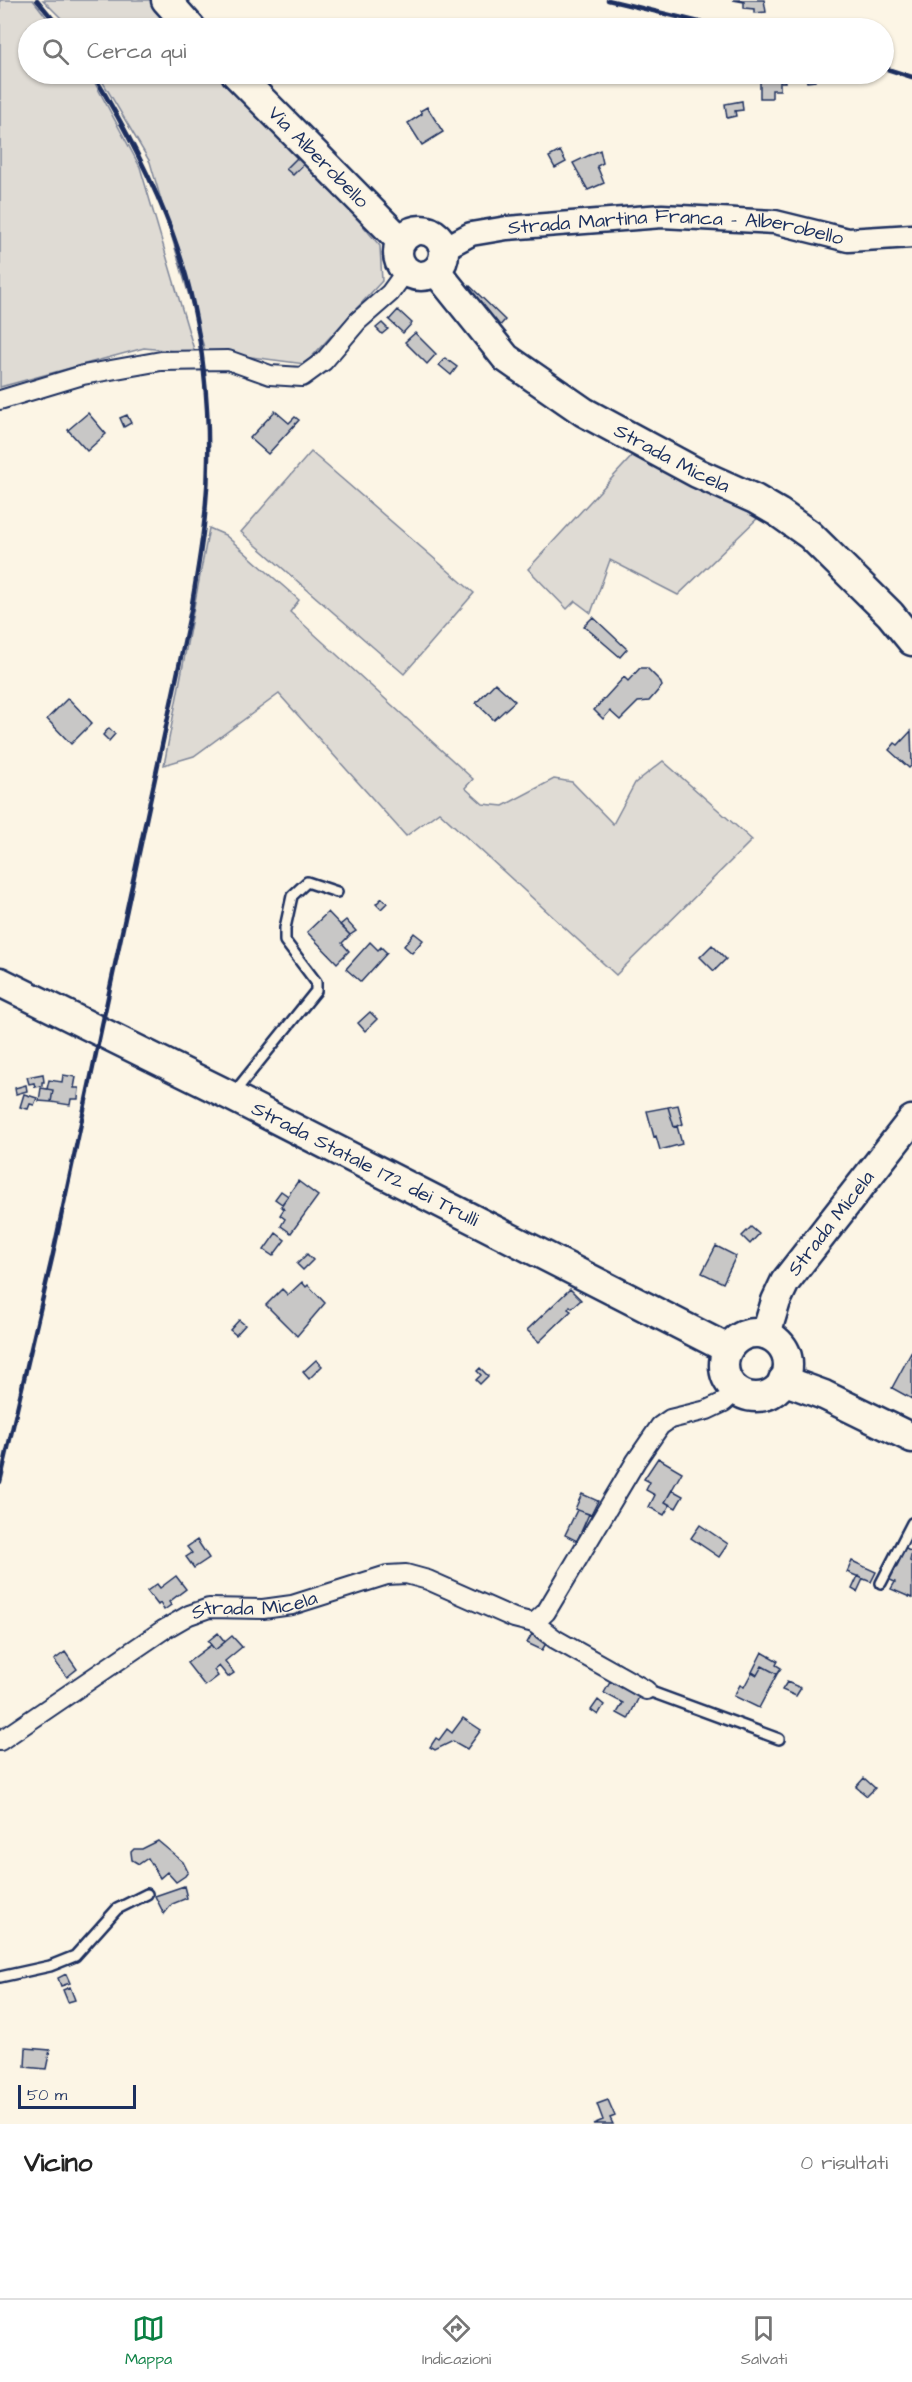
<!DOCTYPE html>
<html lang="it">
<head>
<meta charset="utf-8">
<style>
  body { margin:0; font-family:"Architects Daughter",sans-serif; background:#f6f6f6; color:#222 }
  .scale { position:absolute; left:18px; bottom:15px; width:118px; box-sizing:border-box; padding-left:6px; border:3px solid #1b2f5e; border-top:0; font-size:16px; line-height:21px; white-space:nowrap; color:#1b2f5e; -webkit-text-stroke:4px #fcf5e5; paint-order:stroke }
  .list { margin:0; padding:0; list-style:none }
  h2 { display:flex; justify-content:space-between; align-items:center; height:78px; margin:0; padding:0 24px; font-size:26px }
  h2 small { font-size:20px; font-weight:400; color:#767676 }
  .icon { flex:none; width:33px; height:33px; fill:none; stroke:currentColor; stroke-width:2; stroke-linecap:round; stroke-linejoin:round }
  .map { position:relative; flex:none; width:912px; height:2124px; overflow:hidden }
  .search { position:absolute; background:#fff; box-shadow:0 2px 4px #0004; left:18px; right:18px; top:18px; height:66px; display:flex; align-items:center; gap:15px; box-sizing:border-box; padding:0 21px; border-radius:33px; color:#767676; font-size:22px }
  .sheet { height:174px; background:#fff }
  nav { display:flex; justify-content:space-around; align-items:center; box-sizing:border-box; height:84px; border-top:2px solid #e0e0e0; background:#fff; font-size:16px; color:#767676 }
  nav a { display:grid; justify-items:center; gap:3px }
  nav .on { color:#0b8043 }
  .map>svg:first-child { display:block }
  .green { fill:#dfdbd4; stroke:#7d8599; stroke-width:1.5 }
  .building { fill:#c8c7c6; stroke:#1b2f5e; stroke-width:1.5 }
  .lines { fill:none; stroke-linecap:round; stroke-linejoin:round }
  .service-casing { stroke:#1b2f5e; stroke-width:14 }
  .minor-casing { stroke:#1b2f5e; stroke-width:22 }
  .tertiary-casing { stroke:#1b2f5e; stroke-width:27 }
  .primary-casing { stroke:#1b2f5e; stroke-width:33 }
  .service { stroke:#fcf5e5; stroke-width:9 }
  .minor { stroke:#fcf5e5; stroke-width:18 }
  .tertiary { stroke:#fcf5e5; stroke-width:22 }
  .primary { stroke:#fcf5e5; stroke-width:28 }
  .rail { stroke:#1b2f5e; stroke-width:4.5 }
  .labels { text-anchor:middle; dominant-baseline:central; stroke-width:4.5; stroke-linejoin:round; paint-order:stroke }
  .street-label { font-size:20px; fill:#1b2f5e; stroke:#fcf5e5 }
</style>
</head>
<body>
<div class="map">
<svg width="912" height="2124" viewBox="0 0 912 2124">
  <rect width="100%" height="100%" fill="#fcf5e5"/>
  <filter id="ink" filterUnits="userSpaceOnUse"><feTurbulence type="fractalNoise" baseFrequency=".0167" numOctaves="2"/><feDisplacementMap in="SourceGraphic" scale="12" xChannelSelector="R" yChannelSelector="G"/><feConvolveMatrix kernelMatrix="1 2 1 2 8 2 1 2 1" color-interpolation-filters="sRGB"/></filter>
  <g filter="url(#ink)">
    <path class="green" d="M0,0H33L55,28H28V74H90L140,167L195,353L144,348L0,387Z
      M43,0H154L182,28H71Z
      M98,74H226L297,147L380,246L382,281L305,364L205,351L150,162Z
      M311,452L474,593L404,674L241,532Z
      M636,452L762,514L678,595L610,560L591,613L575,601L567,609L528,569Z
      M209,528L225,535L299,600L290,612L473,779L465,788L483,804L503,806L554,779L572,782L613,824L635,783L663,761L752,840L616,975L439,812L406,836L279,694L194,756L164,765Z"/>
    <path class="building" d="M733,0H764L766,12L754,13V9L744,8V2Z
      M765,74H784L785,82H780V90H772V98H760V81H766Z
      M800,74H814L815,81L807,82L805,74Z
      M742,101L743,110L735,111L736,116L727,118L725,104Z
      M427,107L443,132L422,145L408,123L422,114L420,111Z
      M600,150L603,163L597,166L604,183L588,190L573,163Z
      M560,151L566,162L555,168L549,157Z
      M302,153L308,160L293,175L286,169Z
      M470,286L505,320L496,330L460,296Z
      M398,310L412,323L403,333L389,320Z
      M382,323L388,329L382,334L376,328Z
      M415,333L436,354L427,364L405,342Z
      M445,358L457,367L451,375L439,365Z
      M275,411L289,423L295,417L299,420L268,454L250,438Z
      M88,413L106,434L87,451L68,430Z
      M127,415L131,423L124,427L120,418Z
      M593,617L627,649L620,657L584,626Z
      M640,668H647L660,681L662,686L649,701L638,702L620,720L610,711L603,719L594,710L624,677L628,681Z
      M495,683L515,701L494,720L476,703Z
      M68,698L92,723L71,744L47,719Z
      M109,728L115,734L109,741L103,735Z
      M911,731L912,765L909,768L889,750L895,743L898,745Z
      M382,898L387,903L381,909L376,904Z
      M328,912L350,935L342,943L349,951L337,963L307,932Z
      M346,920L356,931L350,935L340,925Z
      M414,933L423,940L412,953L404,946Z
      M370,942L378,950L381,947L387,953L361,982L346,969Z
      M712,945L726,959L714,971L700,957Z
      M370,1012L377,1019L365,1031L358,1023Z
      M43,1074L44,1082H42V1086L35,1087L34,1083L29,1084L27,1077Z
      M63,1075L76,1077L74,1088H79L78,1099H71L70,1105L51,1102L53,1090L47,1089L49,1080L62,1082Z
      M26,1085L27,1091L16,1094L15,1088Z
      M41,1088L53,1090L51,1102L39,1101Z
      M24,1094L37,1098L34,1105L30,1104L28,1109L20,1107Z
      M678,1105L683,1124L674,1127L668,1107Z
      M668,1107L674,1127L677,1126L682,1144L660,1150L656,1136L654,1137L647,1111Z
      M298,1181L318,1196L291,1233L281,1226L285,1219L280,1215L284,1209L281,1206Z
      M281,1191L288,1196L282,1204L275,1199Z
      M751,1227L759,1234L750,1244L742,1236Z
      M276,1233L285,1240L273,1256L264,1250Z
      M716,1246L736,1256L723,1283L702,1273Z
      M307,1254L313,1260L303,1270L297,1264Z
      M302,1282L306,1287L308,1285L325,1303L297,1336L266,1305L282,1289L288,1295Z
      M570,1289L581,1300L572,1308L570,1306L568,1309L571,1311L539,1342L527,1330Z
      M239,1320L245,1325L236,1335L230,1330Z
      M912,1351V1399L892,1388Z
      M316,1360L322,1366L309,1379L303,1372Z
      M480,1368L488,1376L480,1384L476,1380L481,1375L477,1371Z
      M658,1458L682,1472L665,1502L670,1505L664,1515L649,1507L655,1495L646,1490L650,1482L644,1479Z
      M672,1490L683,1496L676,1508L665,1502Z
      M582,1494L598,1501L591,1515L575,1509Z
      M577,1510L589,1514L577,1541L565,1535Z
      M700,1525L728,1544L719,1557L691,1538Z
      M197,1540L209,1558L194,1568L186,1557L192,1553L187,1547Z
      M902,1547L912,1552L910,1561L912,1562V1598L891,1589L895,1582L888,1579Z
      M852,1561L876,1572L871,1582L847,1572Z
      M176,1576L186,1589L169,1602L171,1605L164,1610L160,1603L158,1605L147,1591L157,1584L160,1588Z
      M858,1576L863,1579L857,1592L852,1589Z
      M218,1633L225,1642L215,1650L208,1641Z
      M532,1634L547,1642L542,1650L527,1643Z
      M232,1636L242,1647L225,1661L234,1673L228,1677L219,1666L214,1670L218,1676L205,1686L187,1663L211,1645L215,1650Z
      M65,1652L77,1669L67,1677L54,1660Z
      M762,1652L778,1661L776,1665L781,1668L777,1674L762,1666L757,1675L752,1672Z
      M762,1666L777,1674L759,1708L734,1696L740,1685L744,1687L752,1672L757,1675Z
      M613,1677L640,1695L628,1719L617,1713L623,1703L604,1693Z
      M787,1682L801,1688L796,1696L782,1690Z
      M598,1700L604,1705L598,1715L591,1710Z
      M463,1718L481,1730L467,1749L453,1741L435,1750L430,1747L436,1738L439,1740L447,1729L452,1733Z
      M864,1778L875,1788L867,1796L856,1787Z
      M158,1841L183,1862L188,1872L185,1876L176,1882L167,1872L160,1878L148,1858L139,1864L132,1860L131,1852L134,1849H142Z
      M184,1886L187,1898L172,1904L164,1914L155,1896Z
      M66,1974L70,1983L61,1986L58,1978Z
      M70,1987L75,2000L68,2002L63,1990Z
      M26,2048L50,2050L46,2069L25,2067Z
      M608,2100L615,2116L610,2118L613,2124H593L603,2120L597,2104Z"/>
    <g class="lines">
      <defs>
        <path id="service" d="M233,1094L316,991V982L285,941V928L292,896L307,882L337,892
          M881,1583L912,1523
          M646,1690L779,1739
          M0,1977L50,1966L75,1956L117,1909L147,1894"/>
        <g id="minor">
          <path d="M0,400L83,375L161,361L228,360L270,375L302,377L324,361L358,321L390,293L406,271"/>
          <path d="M534,1623L555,1639L646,1690"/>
          <path id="s1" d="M0,1741L163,1630L189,1615L209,1608L263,1609L292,1605L387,1575L406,1574L428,1580L514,1618L534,1623L546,1612L636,1461L660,1426L670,1419L707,1410L724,1402L737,1390"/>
        </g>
        <g id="tertiary">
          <path id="s2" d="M443,249L471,234L507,228L662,216L775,222L848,240L912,236"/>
        </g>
        <g id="primary">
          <path d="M166,0L191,28"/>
          <path id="s3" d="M236,74L401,241"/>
          <circle cx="421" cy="253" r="23"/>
          <path id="s4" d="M436,271L506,358L584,412L697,473L755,499L779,513L810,535L890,614L912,641"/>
          <path id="s5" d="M0,982L231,1096L728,1349"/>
          <circle cx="756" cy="1365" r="32"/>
          <path id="s6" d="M766,1334L776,1301L785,1282L912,1120"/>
          <path d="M783,1380L824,1395L912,1438"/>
        </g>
      </defs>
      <use href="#service" class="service-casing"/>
      <use href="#minor" class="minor-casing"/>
      <use href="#tertiary" class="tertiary-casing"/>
      <use href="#primary" class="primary-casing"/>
      <use href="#service" class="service"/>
      <use href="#minor" class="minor"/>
      <use href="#tertiary" class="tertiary"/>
      <use href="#primary" class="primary"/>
      <path class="rail" d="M37,0L60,28
        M608,0L724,28
        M884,68L912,77
        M0,1482L53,1254L191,610C196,578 202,547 205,515C214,425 204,318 172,232C151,176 123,124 93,74"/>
    </g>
  </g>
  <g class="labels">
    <g class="street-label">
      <text stroke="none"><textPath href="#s3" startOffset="117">Via Alberobello</textPath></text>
      <text stroke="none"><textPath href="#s2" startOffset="238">Strada Martina Franca - Alberobello</textPath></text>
      <text stroke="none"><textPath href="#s4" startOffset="306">Strada Micela</textPath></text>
      <text stroke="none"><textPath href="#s5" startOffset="408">Strada Statale 172 dei Trulli</textPath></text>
      <text stroke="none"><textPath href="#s6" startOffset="130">Strada Micela</textPath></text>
      <text stroke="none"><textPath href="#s1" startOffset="294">Strada Micela</textPath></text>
    </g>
  </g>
</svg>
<div class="scale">50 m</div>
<div class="search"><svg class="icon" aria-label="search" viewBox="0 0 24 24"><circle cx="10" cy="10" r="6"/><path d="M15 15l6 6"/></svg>Cerca qui</div>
</div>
<section class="sheet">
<h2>Vicino<small>0 risultati</small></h2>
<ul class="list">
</ul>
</section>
<nav>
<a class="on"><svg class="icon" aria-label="map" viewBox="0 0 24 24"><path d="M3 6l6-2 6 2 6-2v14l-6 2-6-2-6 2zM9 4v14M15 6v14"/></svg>Mappa</a>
<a><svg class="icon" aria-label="directions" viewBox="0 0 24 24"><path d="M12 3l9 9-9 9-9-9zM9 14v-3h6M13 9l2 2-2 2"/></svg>Indicazioni</a>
<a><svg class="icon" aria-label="saved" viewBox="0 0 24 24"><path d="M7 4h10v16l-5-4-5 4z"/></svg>Salvati</a>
</nav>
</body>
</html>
